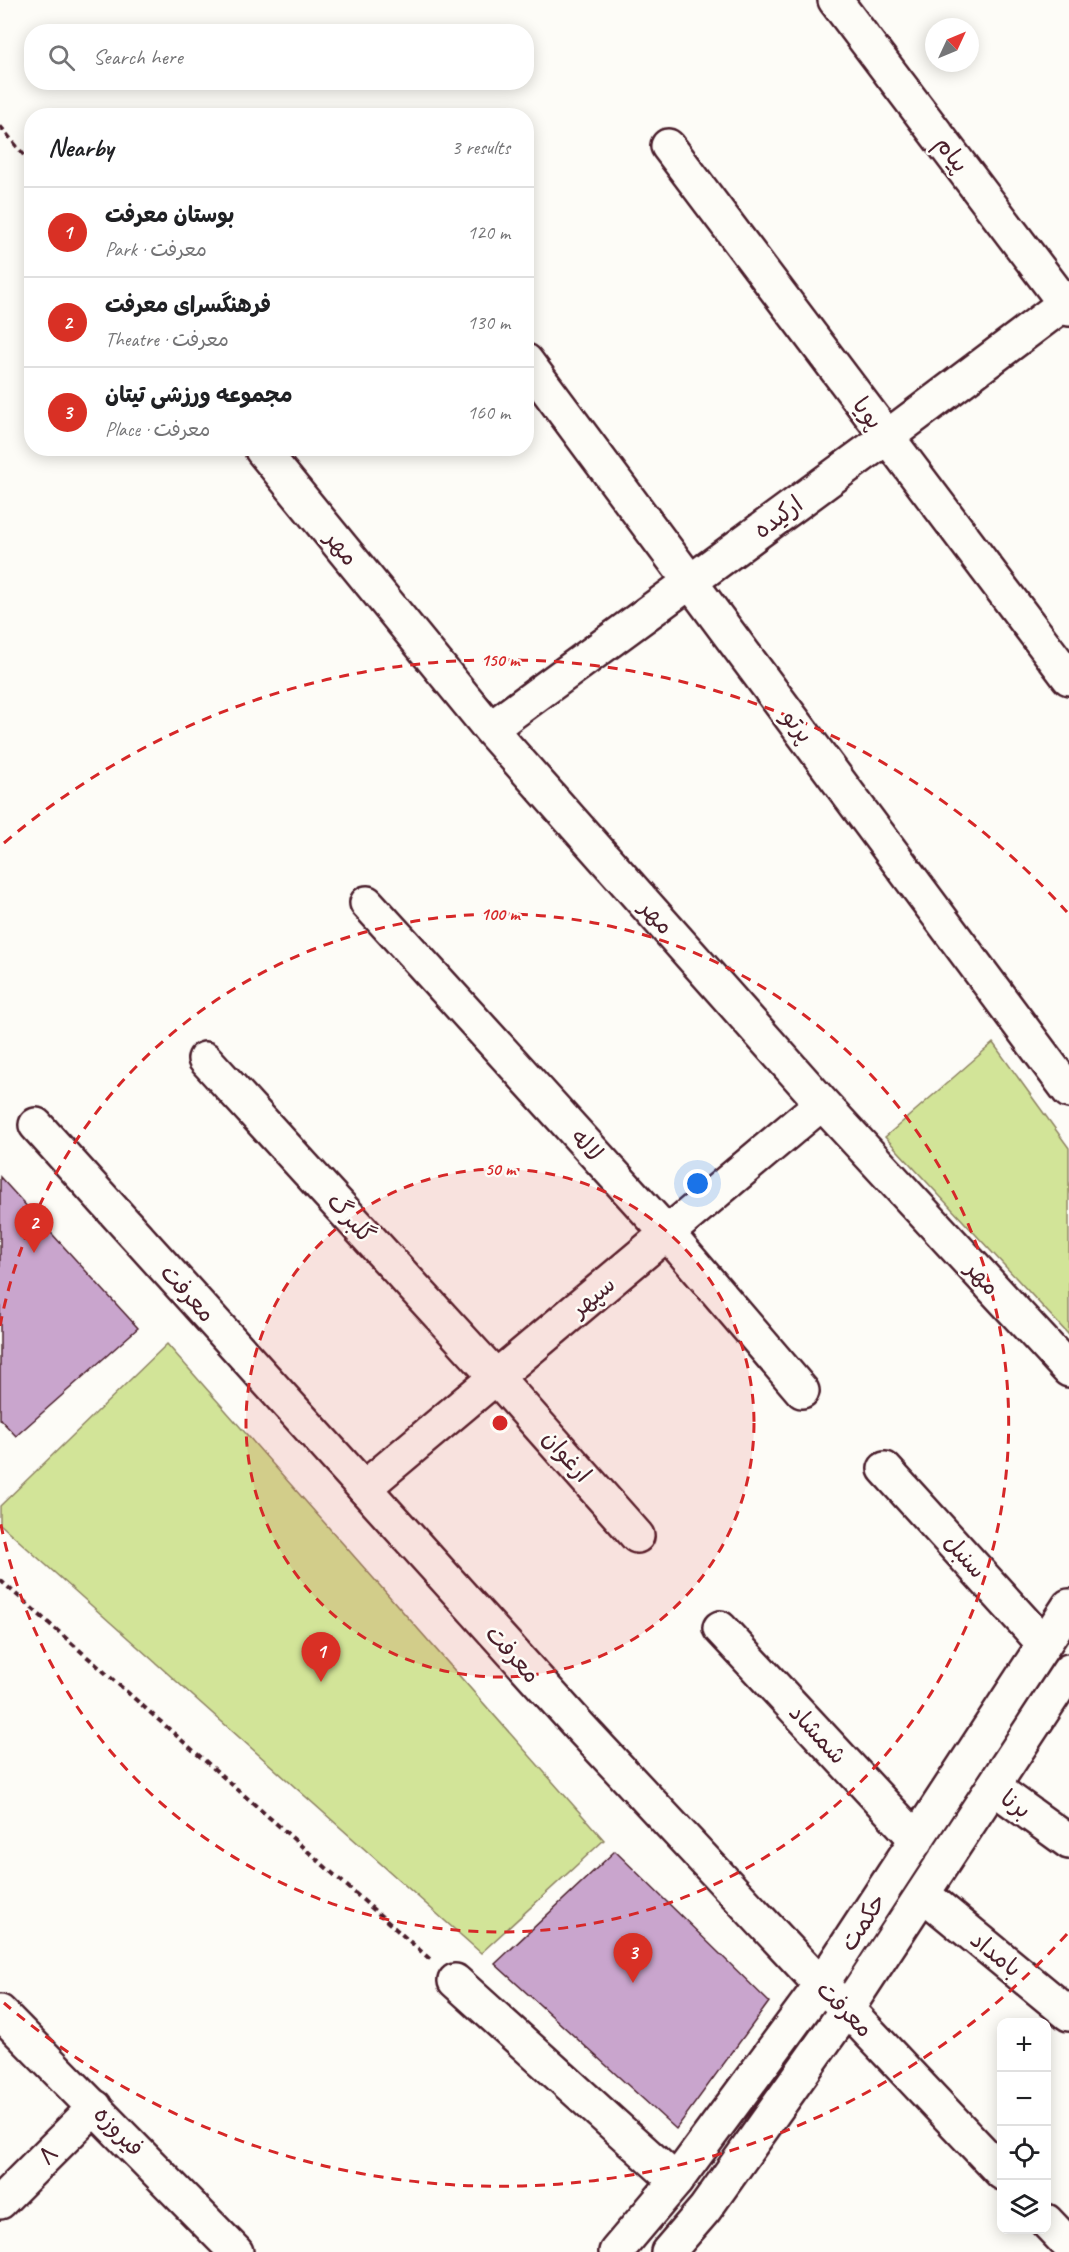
<!DOCTYPE html>
<html lang="en">
<head>
<meta charset="utf-8">
<style>
  body { margin:0; font-family:Caveat,"Playpen Sans Arabic",sans-serif; background:#f6f6f6; color:#202124 }
  .controls { position:absolute; right:18px; bottom:18px; display:grid; overflow:hidden; border-radius:12px; box-shadow:0 3px 15px #0003 }
  .controls button { width:54px; height:54px; display:grid; place-items:center; padding:0; border:0; border-bottom:2px solid #e0e0e0; background:#fff; color:#202124; font:30px sans-serif }
  .compass { position:absolute; left:925px; top:18px; width:54px; height:54px; border-radius:50%; background:#fff; box-shadow:0 3px 15px #0003; rotate:46deg }
  .you { position:absolute; left:698px; top:1184px; width:21px; height:21px; margin:-15px; border:4px solid #fff; border-radius:50%; background:#1a73e8; box-shadow:0 0 0 9px #1a73e833 }
  .badge { display:grid; place-items:center; width:39px; height:39px; border-radius:50%; background:#d93025; color:#fff; font-size:20px; font-weight:700 }
  .pin { position:absolute; translate:-50% -50px; filter:drop-shadow(0 2px 3px #0008) }
  .pin::after { content:''; position:absolute; top:32px; width:21px; height:18px; background:inherit; clip-path:polygon(0 0,100% 0,50% 100%) }
  .list { margin:0; padding:0; list-style:none }
  h2 { display:flex; justify-content:space-between; align-items:center; height:78px; margin:0; padding:0 24px; font-size:26px }
  h2 small { font-size:20px; font-weight:400; color:#757577 }
  .list li { display:grid; grid-template-columns:39px 1fr auto; gap:18px; align-items:center; box-sizing:border-box; height:90px; padding:0 24px; border-top:2px solid #e0e0e0 }
  .list b { display:block; font-size:22px; white-space:nowrap }
  .list p { margin:0; font-size:20px; white-space:nowrap; color:#757577 }
  .list em { font-size:20px; font-style:normal; color:#757577 }
  .icon { flex:none; width:33px; height:33px; fill:none; stroke:currentColor; stroke-width:2; stroke-linecap:round; stroke-linejoin:round }
  .map { position:relative; flex:none; width:1069px; height:2252px; overflow:hidden }
  .search { position:absolute; background:#fff; box-shadow:0 3px 15px #0003; left:24px; top:24px; width:510px; height:66px; display:flex; align-items:center; gap:15px; box-sizing:border-box; padding:0 21px; border-radius:24px; color:#757577; font-size:22px }
  .panel { position:absolute; background:#fff; box-shadow:0 3px 15px #0003; left:24px; top:108px; width:510px; height:348px; border-radius:24px }
  .map>svg:first-child { display:block }
  .green { fill:#d2e498; stroke:#8e8262; stroke-width:1.5 }
  .building { fill:#c9a5cd; stroke:#4a1f2b; stroke-width:1.5 }
  .lines { fill:none; stroke-linecap:round; stroke-linejoin:round }
  .street-casing { stroke:#4a1f2b; stroke-width:38 }
  .secondary-casing { stroke:#4a1f2b; stroke-width:38 }
  .path { stroke:#4a1f2b; stroke-width:4; stroke-dasharray:6 4.5; stroke-linecap:butt }
  .street { stroke:#fdfcf7; stroke-width:33 }
  .secondary { stroke:#fdfcf7; stroke-width:33 }
  .ring { fill:none; stroke:#d62828; stroke-width:3; stroke-dasharray:10 8 }
  .labels { text-anchor:middle; dominant-baseline:central; stroke-width:5; stroke-linejoin:round; paint-order:stroke }
  .street-label { font-size:24px; fill:#4a1f2b; stroke:#fdfcf7 }
  .centre { fill:#d62828; stroke:#fdfcf7; stroke-width:3 }
  .ring-label { font-size:18px; text-anchor:middle; font-weight:bold; fill:#d62828; stroke:#fdfcf7; stroke-width:5; stroke-linejoin:round; paint-order:stroke }
</style>
</head>
<body>
<div class="map">
<svg width="1069" height="2252" viewBox="0 0 1069 2252">
  <rect width="100%" height="100%" fill="#fdfcf7"/>
  <filter id="ink" filterUnits="userSpaceOnUse"><feTurbulence type="fractalNoise" baseFrequency=".0167" numOctaves="2"/><feDisplacementMap in="SourceGraphic" scale="12" xChannelSelector="R" yChannelSelector="G"/><feConvolveMatrix kernelMatrix="1 2 1 2 8 2 1 2 1" color-interpolation-filters="sRGB"/></filter>
  <g filter="url(#ink)">
    <path class="green" d="M993,1043L1069,1148V1335L885,1137Z
      M167,1344L604,1840L481,1953L0,1524V1506Z"/>
    <path class="building" d="M0,1177L138,1328L16,1436L0,1419Z
      M615,1851L769,2002L676,2129L495,1964Z"/>
    <g class="lines">
      <defs>
        <path id="street" d="M835,0L1069,309
          M668,146L1069,678
          M526,361L1069,1091
          M262,450L490,729L822,1103L1069,1370
          M490,729L887,437L1065,303
          M367,903L667,1233L802,1391
          M205,1059L496,1377L637,1536
          M885,1469L1044,1644
          M364,1488L822,1103
          M720,1628L917,1840
          M993,1787L1069,1842
          M923,1894L1069,2014
          M455,1981L676,2181
          M0,2202L95,2107"/>
        <path id="secondary" d="M36,1125L580,1727L821,1985L847,2009L1002,2173
          M0,2012L236,2252
          M1046,2221L1069,2245
          M616,2252L676,2181L821,1985L1069,1606
          M668,2252L705,2209L847,2009L1069,1671"/>
      </defs>
      <use href="#street" class="street-casing"/>
      <use href="#secondary" class="secondary-casing"/>
      <path class="path" d="M0,126L32,165
        M0,1580L432,1961"/>
      <use href="#street" class="street"/>
      <use href="#secondary" class="secondary"/>
    </g>
  </g>
  <circle cx="500" cy="1423" r="254" fill="#d62828" fill-opacity=".12"/>
  <g class="ring">
    <circle cx="500" cy="1423" r="254"/>
    <path d="M0 1326A509 509 0 1 1 0 1520"/>
    <path d="M1067 1934A763 763 0 0 1 4 2003M4 843A763 763 0 0 1 1067 912"/>
  </g>
  <g class="labels">
    <g class="street-label">
      <text transform="translate(952 154) rotate(53)">پیام</text>
      <text transform="translate(868 413) rotate(53)">پویا</text>
      <text transform="translate(778 517) rotate(-36)">ارکیده</text>
      <text transform="translate(342 548) rotate(51)">مهر</text>
      <text transform="translate(798 726) rotate(53)">پرتو</text>
      <text transform="translate(657 917) rotate(48)">مهر</text>
      <text transform="translate(587 1145) rotate(48)">لاله</text>
      <text transform="translate(351 1218) rotate(48)">گلبرگ</text>
      <text transform="translate(983 1278) rotate(47)">مهر</text>
      <text transform="translate(188 1293) rotate(48)">معرفت</text>
      <text transform="translate(593 1296) rotate(-40)">سپهر</text>
      <text transform="translate(567 1456) rotate(49)">ارغوان</text>
      <text transform="translate(965 1556) rotate(48)">سنبل</text>
      <text transform="translate(513 1654) rotate(48)">معرفت</text>
      <text transform="translate(818 1734) rotate(47)">شمشاد</text>
      <text transform="translate(1016 1804) rotate(36)">برنا</text>
      <text transform="translate(863 1922) rotate(-57)">حکمت</text>
      <text transform="translate(996 1954) rotate(39)">بامداد</text>
      <text transform="translate(845 2009) rotate(45)">معرفت</text>
      <text transform="translate(119 2131) rotate(46)">فیروزه</text>
      <text transform="translate(48 2155) rotate(-45)">۸</text>
    </g>
  </g>
  <circle cx="500" cy="1423" r="9" class="centre"/>
  <g class="ring-label">
    <text x="500" y="666">150 m</text>
    <text x="500" y="920">100 m</text>
    <text x="500" y="1175">50 m</text>
  </g>
</svg>
<div class="controls">
<button>+</button>
<button>−</button>
<button><svg class="icon" aria-label="locate" viewBox="0 0 24 24"><circle cx="12" cy="12" r="6"/><path d="M12 2v4M12 18v4M2 12h4M18 12h4"/></svg></button>
<button><svg class="icon" aria-label="layers" viewBox="0 0 24 24"><path d="M12 4l9 5-9 5-9-5zM3 14l9 5 9-5"/></svg></button>
</div>
<svg class="compass" viewBox="-18 -18 36 36"><path d="M0-13l5 13h-10z" fill="#e53935"/><path d="M0 13l5-13h-10z" fill="#757577"/></svg>
<div class="you"></div>
<div class="pin badge" style="left:321px;top:1682px">1</div>
<div class="pin badge" style="left:34px;top:1253px">2</div>
<div class="pin badge" style="left:633px;top:1983px">3</div>
<div class="search"><svg class="icon" aria-label="search" viewBox="0 0 24 24"><circle cx="10" cy="10" r="6"/><path d="M15 15l6 6"/></svg>Search here</div>
<section class="panel">
<h2>Nearby<small>3 results</small></h2>
<ul class="list">
<li><span class="badge">1</span><div><b>بوستان معرفت</b><p>Park · معرفت</p></div><em>120 m</em></li>
<li><span class="badge">2</span><div><b>فرهنگسرای معرفت</b><p>Theatre · معرفت</p></div><em>130 m</em></li>
<li><span class="badge">3</span><div><b>مجموعه ورزشی تیتان</b><p>Place · معرفت</p></div><em>160 m</em></li>
</ul>
</section>
</div>
</body>
</html>
